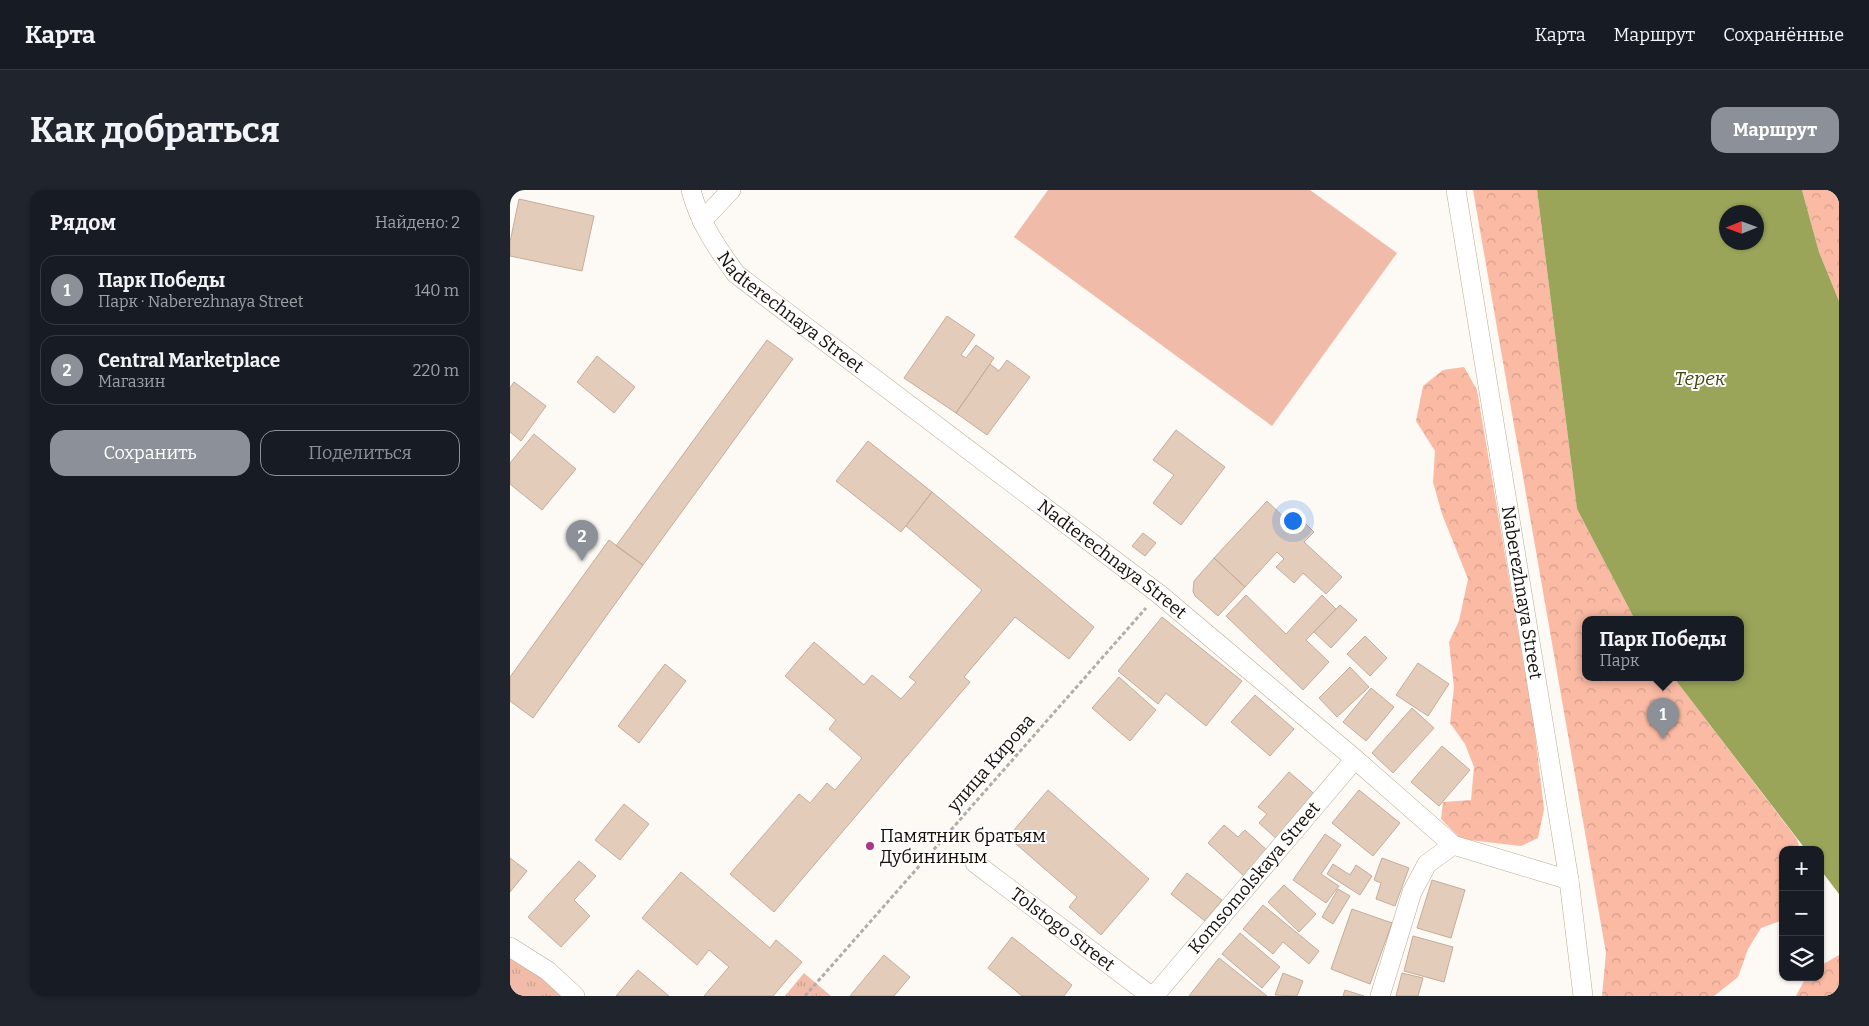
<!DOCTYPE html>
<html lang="ru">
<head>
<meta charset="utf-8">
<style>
  body { margin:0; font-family:Bitter,serif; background:#20242c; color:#f1f3f6 }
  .controls { position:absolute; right:15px; bottom:15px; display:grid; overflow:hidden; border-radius:10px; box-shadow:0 1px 4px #0004 }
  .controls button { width:45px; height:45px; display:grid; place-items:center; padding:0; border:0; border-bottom:1px solid #363941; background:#171b24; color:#f1f3f6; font:25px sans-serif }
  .compass { position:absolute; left:1209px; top:15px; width:45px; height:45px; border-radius:50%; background:#171b24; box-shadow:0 1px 4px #0004; rotate:269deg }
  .you { position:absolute; left:782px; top:330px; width:18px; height:18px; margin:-12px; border:4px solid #fff; border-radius:50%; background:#1a73e8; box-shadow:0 0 0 8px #1a73e833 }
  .badge { display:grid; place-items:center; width:32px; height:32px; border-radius:50%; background:#8c9099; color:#fff; font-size:16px; font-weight:700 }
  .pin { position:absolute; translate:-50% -41px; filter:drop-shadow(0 1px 2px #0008) }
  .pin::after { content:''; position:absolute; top:26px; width:18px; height:15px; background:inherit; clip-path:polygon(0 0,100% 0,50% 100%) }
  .popup { position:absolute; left:1072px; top:426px; width:162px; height:65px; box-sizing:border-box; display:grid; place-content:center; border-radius:10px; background:#171b24; filter:drop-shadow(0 1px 4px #0005); font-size:16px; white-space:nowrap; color:#9ea1a6 }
  .popup b { font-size:19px; color:#f1f3f6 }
  .popup::after { content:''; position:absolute; left:50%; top:100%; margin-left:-10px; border:10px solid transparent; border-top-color:#171b24 }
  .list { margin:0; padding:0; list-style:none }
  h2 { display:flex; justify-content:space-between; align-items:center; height:65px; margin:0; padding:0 20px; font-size:21px }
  h2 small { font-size:16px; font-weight:400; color:#9ea1a6 }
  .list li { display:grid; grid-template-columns:32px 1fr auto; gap:15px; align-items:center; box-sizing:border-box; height:70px; margin:0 10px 10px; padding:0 10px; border:1px solid #363941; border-radius:15px }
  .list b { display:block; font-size:19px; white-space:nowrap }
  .list p { margin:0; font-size:16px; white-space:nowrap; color:#9ea1a6 }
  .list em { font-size:16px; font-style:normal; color:#9ea1a6 }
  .actions { display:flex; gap:10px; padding:15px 20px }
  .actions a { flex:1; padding:11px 0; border:1px solid #8c9099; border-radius:15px; text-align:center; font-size:18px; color:#8c9099 }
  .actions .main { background:#8c9099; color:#fff }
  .icon { flex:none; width:28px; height:28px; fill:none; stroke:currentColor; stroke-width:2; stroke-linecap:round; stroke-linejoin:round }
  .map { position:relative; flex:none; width:1329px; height:806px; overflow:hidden; border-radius:15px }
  header { display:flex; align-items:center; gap:30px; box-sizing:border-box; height:70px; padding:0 25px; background:#171b24; border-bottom:1px solid #363941 }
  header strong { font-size:24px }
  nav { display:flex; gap:28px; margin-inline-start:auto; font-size:18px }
  .intro { display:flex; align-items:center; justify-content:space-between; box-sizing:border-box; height:120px; padding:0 30px }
  h1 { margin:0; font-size:35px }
  .button { padding:12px 22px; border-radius:15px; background:#8c9099; color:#fff; font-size:18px; font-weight:700 }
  main { display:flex; gap:30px; padding:0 30px }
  aside { flex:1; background:#171b24; border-radius:15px; box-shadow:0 1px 4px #0004 }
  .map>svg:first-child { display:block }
  .grass { fill:url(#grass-tufts) }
  .forest { fill:url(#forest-crowns) }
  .pitch { fill:#f0bba9 }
  .water { fill:#9aa55a; fill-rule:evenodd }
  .building { fill:#e4ccba; stroke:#c4ac9b }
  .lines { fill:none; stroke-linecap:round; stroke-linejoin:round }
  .street-casing { stroke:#bbab94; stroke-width:20 }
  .path { stroke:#b2ada7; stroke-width:3; stroke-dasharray:4 2.5; stroke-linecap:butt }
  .street { stroke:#fff; stroke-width:19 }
  .poi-dot { fill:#ae3488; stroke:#fff; stroke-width:2 }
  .labels { text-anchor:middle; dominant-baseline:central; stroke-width:4; stroke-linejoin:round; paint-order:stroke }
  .street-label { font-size:18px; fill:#150f07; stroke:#fff }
  .poi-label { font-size:18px; fill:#150f07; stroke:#fff; text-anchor:start }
  .water-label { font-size:19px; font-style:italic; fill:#42490f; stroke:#fff }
</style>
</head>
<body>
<header>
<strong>Карта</strong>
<nav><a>Карта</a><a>Маршрут</a><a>Сохранённые</a></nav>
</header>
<div class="intro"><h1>Как добраться</h1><a class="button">Маршрут</a></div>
<main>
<aside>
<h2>Рядом<small>Найдено: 2</small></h2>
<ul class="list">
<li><span class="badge">1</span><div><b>Парк Победы</b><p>Парк · Naberezhnaya Street</p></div><em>140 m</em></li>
<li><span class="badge">2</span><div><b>Central Marketplace</b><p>Магазин</p></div><em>220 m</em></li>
</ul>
<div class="actions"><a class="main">Сохранить</a><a>Поделиться</a></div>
</aside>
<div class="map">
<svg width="1329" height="806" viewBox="0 0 1329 806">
  <defs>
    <pattern id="grass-tufts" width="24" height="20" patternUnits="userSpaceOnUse" patternTransform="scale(1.25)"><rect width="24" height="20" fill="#f0bba9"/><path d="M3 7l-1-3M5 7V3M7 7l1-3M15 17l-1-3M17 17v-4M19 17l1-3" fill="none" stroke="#cda090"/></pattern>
    <pattern id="forest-crowns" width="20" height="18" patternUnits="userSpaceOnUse" patternTransform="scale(1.25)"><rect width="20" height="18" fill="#fabaa4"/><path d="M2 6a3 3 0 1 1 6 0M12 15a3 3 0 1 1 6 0" fill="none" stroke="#d59f8c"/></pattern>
  </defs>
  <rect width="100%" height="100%" fill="#fdf9f4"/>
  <path class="grass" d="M9,757L62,806H0V768Z
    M294,783L321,806H275Z"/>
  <path class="forest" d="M963,0H1027L1067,319L1125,430H1076V488H1164L1287,649L1290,660H1273V730L1251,738L1238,759L1228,787L1204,806H1092L1096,763Z
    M1292,0H1329V111L1309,62Z
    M954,177L967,200L1024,535L1034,619L1028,648L1011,656L951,649L931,629L933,612L961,610L964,577L955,554L940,533L944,497L939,452L949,431L958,389L932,324L923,292L925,261L906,231L913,196L933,180Z
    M1329,765V806H1286L1296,787H1310V776Z"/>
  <path class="pitch" d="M538,0H800L887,63L762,236L504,47Z"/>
  <path class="water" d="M1027,0H1292L1309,62L1329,111V704L1310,679V660H1296L1164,488H1230V430H1125L1067,319ZM1216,22H1246V52H1216Z"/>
  <path class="building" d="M9,9L84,26L72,81L0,66V52Z
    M437,126L465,145L451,165L456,168L466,155L484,168L446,223L394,188Z
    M257,150L283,169L133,375L106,356Z
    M87,166L125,197L104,223L67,192Z
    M497,170L520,187L477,245L446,223L480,174L489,181Z
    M4,192L36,216L11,251L0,242V198Z
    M666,240L715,277L671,335L643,313L664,285L643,270Z
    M24,244L66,279L32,320L0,294V273Z
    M358,251L422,302L391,342L326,291Z
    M422,302L584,437L559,469L505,427L454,487L460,492L264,722L220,684L289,604L300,613L317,593L325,600L352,568L319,539L326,530L275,486L304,452L354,495L362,485L391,509L406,492L399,487L472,400L396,336Z
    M757,311L787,340L794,332L804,342L794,352L832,387L816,404L793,383L784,393L766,377L774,369L767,362L735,397L704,368Z
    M633,343L646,353L635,366L622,356Z
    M99,350L133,375L23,528L0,511V487Z
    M704,368L735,397L708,426L685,406L683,401L684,391Z
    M736,405L776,444L812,405L826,419L796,450L819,472L793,500L716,426Z
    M830,415L847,430L821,458L804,442Z
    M652,427L732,491L696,536L656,503L648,514L608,481Z
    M855,446L877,468L860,486L837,464Z
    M908,473L939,494L918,526L886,505Z
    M155,474L176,491L129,553L108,536Z
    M840,477L859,497L827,527L809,508Z
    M609,487L646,520L620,551L582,518Z
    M861,498L884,517L856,551L833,532Z
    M745,505L784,539L760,566L721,532Z
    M902,518L924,538L883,583L862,563Z
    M932,556L960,580L929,616L901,592Z
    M779,582L808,607L769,651L749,633L757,624L748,617Z
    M538,600L639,689L591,745L559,717L567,707L498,647Z
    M849,600L890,633L863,666L822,633Z
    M114,614L139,634L110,670L85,650Z
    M714,635L728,647L735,640L759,662L735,687L698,653Z
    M815,644L831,655L811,684L829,696L816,713L783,690Z
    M0,668L17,681L0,702Z
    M872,668L899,678L885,716L866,709L871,693L864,690Z
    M69,671L86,686L64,710L80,726L51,757L18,727Z
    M823,674L840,685L846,675L862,686L850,705L817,684Z
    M171,682L260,758L266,750L292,772L263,806H194L219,777L199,760L187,775L132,728Z
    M677,683L712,710L695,731L661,704Z
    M922,690L955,700L941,748L907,738Z
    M774,695L806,724L789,742L758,712Z
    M828,699L840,706L823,734L812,727Z
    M753,715L809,761L799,774L773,752L763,764L733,739Z
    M842,719L882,733L860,794L821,779Z
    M730,743L770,777L752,798L712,764Z
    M903,746L943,757L934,792L894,781Z
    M502,747L562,795L554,806H512L478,778Z
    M374,765L400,787L384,806H340Z
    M709,768L757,806H679Z
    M128,780L159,806H106Z
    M773,783L793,791L787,806L765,805Z
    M892,783L913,788L908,806H886Z
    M835,800L854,806H833Z"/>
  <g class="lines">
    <defs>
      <g id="street">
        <path id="s1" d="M181,0C189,32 207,58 226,84L649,404L845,569L943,655L1059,690"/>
        <path id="s2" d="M946,0L1059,690L1073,806"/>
        <path d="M192,31L221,0"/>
        <path id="s3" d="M465,673L641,806"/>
        <path d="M0,757L38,781L65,806"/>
        <path id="s4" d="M644,806L845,569"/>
        <path d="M870,806L902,702L917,674L943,655"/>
      </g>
    </defs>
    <use href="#street" class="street-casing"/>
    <path class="path" d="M295,806L636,418"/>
    <use href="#street" class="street"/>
  </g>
  <circle class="poi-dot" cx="360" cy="656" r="5"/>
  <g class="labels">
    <g class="street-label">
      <text stroke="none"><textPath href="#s1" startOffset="162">Nadterechnaya Street</textPath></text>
      <text stroke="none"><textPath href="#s1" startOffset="568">Nadterechnaya Street</textPath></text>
      <text stroke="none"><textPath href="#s2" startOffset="408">Naberezhnaya Street</textPath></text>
      <text transform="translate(481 573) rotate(-49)">улица Кирова</text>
      <text stroke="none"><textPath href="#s4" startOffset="155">Komsomolskaya Street</textPath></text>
      <text stroke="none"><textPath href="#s3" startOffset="110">Tolstogo Street</textPath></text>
    </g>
    <g class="poi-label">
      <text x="370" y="646">Памятник братьям<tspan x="370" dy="21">Дубининым</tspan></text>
    </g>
    <g class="water-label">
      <text x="1190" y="188">Терек</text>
    </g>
  </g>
</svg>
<div class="controls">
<button>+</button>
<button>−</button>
<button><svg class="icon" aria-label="layers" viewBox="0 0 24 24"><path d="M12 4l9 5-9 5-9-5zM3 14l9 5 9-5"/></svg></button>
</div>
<svg class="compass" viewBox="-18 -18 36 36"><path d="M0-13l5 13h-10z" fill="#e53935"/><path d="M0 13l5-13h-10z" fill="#9ea1a6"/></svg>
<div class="you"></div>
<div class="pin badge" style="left:1153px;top:549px">1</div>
<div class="popup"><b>Парк Победы</b>Парк</div>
<div class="pin badge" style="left:72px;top:371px">2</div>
</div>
</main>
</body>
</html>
